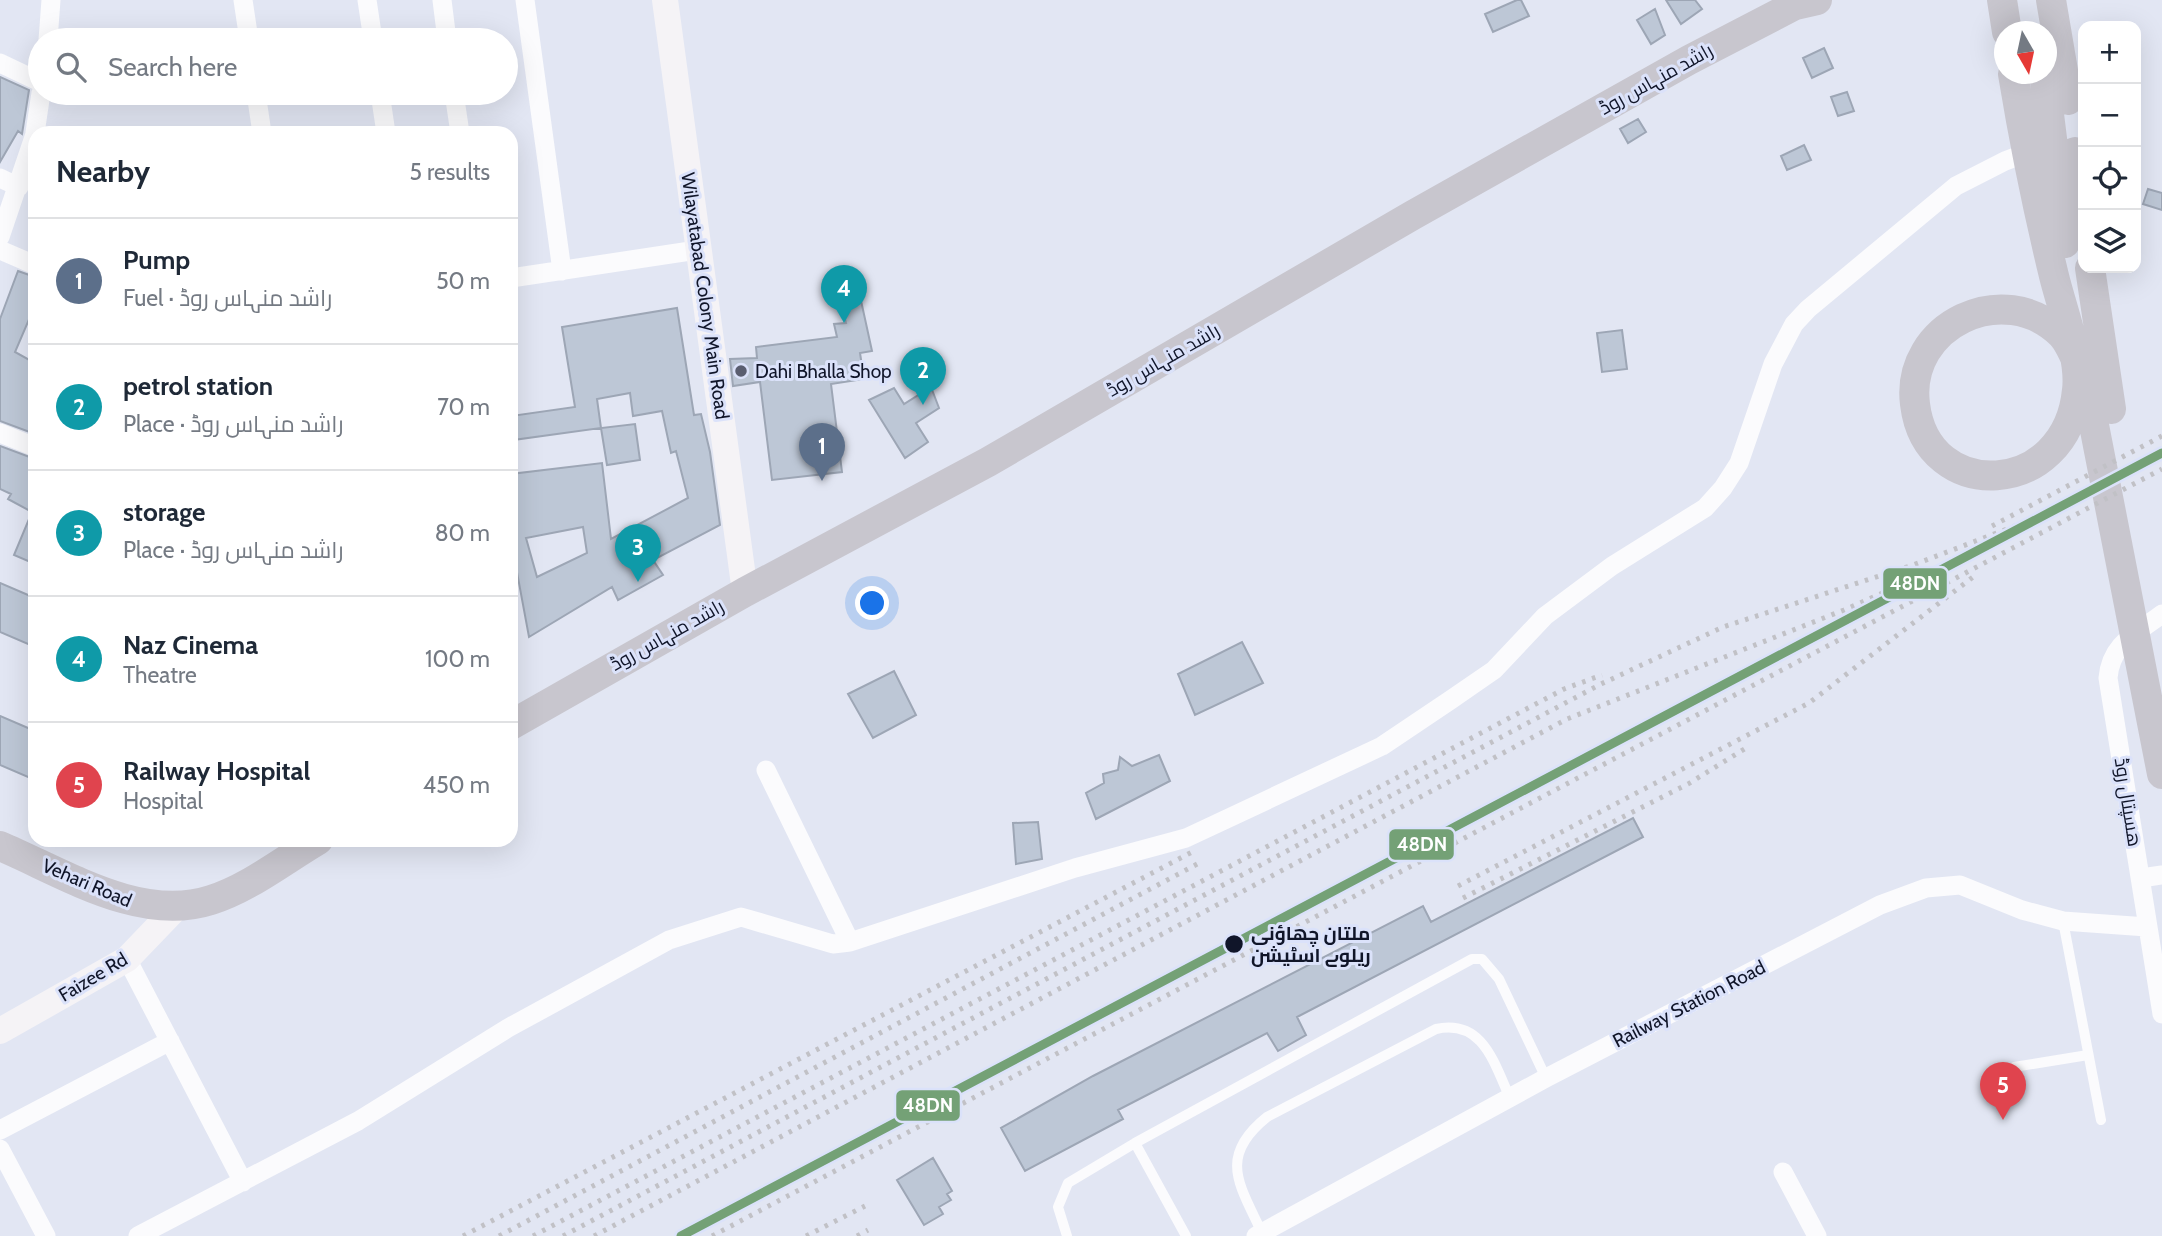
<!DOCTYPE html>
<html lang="en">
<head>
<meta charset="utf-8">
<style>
  body { margin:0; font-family:Cabin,Cairo,sans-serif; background:#f2f2f3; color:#1f2937 }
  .controls { position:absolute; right:21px; top:21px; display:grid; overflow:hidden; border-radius:14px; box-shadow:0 7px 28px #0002 }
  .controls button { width:63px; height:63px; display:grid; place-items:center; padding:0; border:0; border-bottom:2px solid #e0e1e3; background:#fff; color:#1f2937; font:35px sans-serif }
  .compass { position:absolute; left:1994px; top:21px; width:63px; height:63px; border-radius:50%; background:#fff; box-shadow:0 7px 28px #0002; rotate:171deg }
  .you { position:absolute; left:873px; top:604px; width:24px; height:24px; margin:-18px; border:5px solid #fff; border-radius:50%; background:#1a73e8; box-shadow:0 0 0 10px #1a73e833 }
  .badge { display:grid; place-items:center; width:46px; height:46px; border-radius:50%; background:#d93025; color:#fff; font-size:23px; font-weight:700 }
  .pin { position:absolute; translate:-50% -58px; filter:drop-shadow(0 2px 4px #0008) }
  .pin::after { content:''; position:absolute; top:37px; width:24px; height:21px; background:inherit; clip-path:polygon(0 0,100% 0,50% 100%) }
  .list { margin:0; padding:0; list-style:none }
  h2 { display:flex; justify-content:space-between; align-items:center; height:91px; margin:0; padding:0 28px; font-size:30px }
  h2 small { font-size:23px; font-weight:400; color:#747a83 }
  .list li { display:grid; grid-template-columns:46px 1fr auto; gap:21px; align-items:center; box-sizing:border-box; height:126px; padding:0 28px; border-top:2px solid #e0e1e3 }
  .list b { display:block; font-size:26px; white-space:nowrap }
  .list p { margin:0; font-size:23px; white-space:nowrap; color:#747a83 }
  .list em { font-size:23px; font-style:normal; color:#747a83 }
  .icon { flex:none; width:38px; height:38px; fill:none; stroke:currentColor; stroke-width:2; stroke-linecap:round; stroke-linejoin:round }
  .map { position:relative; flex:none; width:2162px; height:1236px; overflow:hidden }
  .search { position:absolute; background:#fff; box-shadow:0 7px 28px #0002; left:28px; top:28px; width:490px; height:77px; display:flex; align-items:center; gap:18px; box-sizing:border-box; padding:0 24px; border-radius:38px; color:#747a83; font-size:26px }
  .panel { position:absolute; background:#fff; box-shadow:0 7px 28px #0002; left:28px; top:126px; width:490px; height:721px; border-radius:21px }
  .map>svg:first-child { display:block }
  .building { fill:#bdc7d6; stroke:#9da6b5; stroke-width:2; fill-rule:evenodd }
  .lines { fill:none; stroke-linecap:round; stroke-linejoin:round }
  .lane { stroke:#fbfbfd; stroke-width:10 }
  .street { stroke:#fbfbfd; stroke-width:19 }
  .secondary { stroke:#f5f3f6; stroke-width:26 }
  .primary { stroke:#c8c6ce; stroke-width:30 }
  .rail { stroke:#c1c1c6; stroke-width:5; stroke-dasharray:3.5 7; stroke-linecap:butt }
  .rail-1-casing { stroke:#dbe2fa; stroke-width:14 }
  .rail-1 { stroke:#74a176; stroke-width:9 }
  .poi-dot { fill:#5a5e70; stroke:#dbe2fa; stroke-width:2.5 }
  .stop-dot { fill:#101529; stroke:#dbe2fa; stroke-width:2.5 }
  .labels { text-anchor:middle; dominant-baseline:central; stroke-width:6; stroke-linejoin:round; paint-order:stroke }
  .street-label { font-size:19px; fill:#101529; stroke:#dbe2fa }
  .poi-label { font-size:19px; fill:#101529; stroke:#dbe2fa; text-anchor:start }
  .stop-label { font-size:19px; font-weight:bold; fill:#101529; stroke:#dbe2fa; text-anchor:start }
  .line-badge { stroke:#dbe2fa; stroke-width:2.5 }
  .badge-label { font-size:19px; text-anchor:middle; font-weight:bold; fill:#fff }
</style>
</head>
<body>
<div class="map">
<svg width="2162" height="1236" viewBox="0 0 2162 1236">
  <rect width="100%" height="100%" fill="#e2e6f3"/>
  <path class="building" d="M1517,0H1521L1529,16L1493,32L1485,14Z
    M1666,0H1695L1702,9L1681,24Z
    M1655,9L1665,35L1651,44L1637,20Z
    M1824,48L1833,68L1812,78L1803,58Z
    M0,77L29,90L22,134L18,131L0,162Z
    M1847,92L1854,111L1838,116L1831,97Z
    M1638,119L1646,132L1628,143L1620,129Z
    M1804,145L1811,160L1787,170L1781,156Z
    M2148,189L2162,193V210L2143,204Z
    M18,271L35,277V319L30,317L15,352L35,363V434L0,421V319Z
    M860,296L872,351L860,353L864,379L831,384L842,472L772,480L760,382L733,386L730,359L757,358L756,347L837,337L834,324L846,323L840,297Z
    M677,308L694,415L701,414L710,452L720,525L653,560L663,575L618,600L612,587L529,637L511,540V474L602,463L611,539L688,498L676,451L671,453L662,411L633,416L630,393L597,399L601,428L513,440L511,416L575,407L562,327ZM583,527L587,553L537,577L526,538Z
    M1622,330L1627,369L1602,372L1597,333Z
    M931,387L939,408L916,423L928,442L905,458L869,400L894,388L904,404Z
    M635,424L640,460L607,465L601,428Z
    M0,446L35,459V564L14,555L32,512L8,499L11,494L0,489Z
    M0,583L35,598V647L0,632Z
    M1242,642L1263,683L1195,715L1178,674Z
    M894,671L916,715L873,738L848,694Z
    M0,716L35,731V780L0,765Z
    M1159,755L1170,781L1096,819L1086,793L1104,783L1103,774L1118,770L1120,757L1132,766Z
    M1633,818L1643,837L1297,1017L1306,1035L1278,1051L1267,1033L1118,1110L1123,1119L1025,1171L1001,1128L1093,1076L1423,906L1431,922Z
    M1038,822L1042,859L1016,864L1013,823Z
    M933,1158L952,1191L947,1194L951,1200L939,1207L943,1214L924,1225L897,1180Z"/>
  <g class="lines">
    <path class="lane" d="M2063,921L2101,1120
      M2014,1067L2088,1055
      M1135,1143L1186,1236
      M1262,1233C1240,1185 1217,1157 1267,1117L1436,1029C1483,1019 1494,1063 1510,1098
      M1067,1236L1058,1207L1068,1183L1135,1143L1472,959H1482L1499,979L1546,1078"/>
    <path class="street" d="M243,0L249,40
      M367,0L373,40
      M442,0L447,40
      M525,0L562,271
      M48,40L51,0
      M0,63L40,82
      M256,93L262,133
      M380,93L386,133
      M454,93L460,133
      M35,133L41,93
      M0,178L19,187
      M0,237L35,134
      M0,250L35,265
      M511,278L697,250
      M0,433L35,447
      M2162,614C2136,634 2111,643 2108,678L2162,1014
      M766,770L850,942
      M2141,878L2162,875
      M127,959L243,1182
      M0,1130L170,1041
      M0,1149L46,1236
      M1783,1172L1817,1236
      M138,1236L358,1121L508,1028L669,940L741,917L833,944L850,942L1075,868L1186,838L1382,746L1449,701L1494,670L1545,616L1612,566L1705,508L1723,488L1739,463L1773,364L1794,324L1808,309L1956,186L2005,161L2029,152
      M1256,1236L1546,1078L1880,905L1926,888L1960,885L2022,910L2063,921L2147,927"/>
    <path class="secondary" d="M665,0L745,592
      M0,1031L127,959L176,908"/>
    <path class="primary" d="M2002,0L2007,32
      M2051,0L2068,100
      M2013,74C2024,141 2038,210 2054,276C2062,309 2081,358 2077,390C2067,498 1927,505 1915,404C1905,325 2004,278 2061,334C2072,345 2078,366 2085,381
      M2044,74L2065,243
      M2075,152L2083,213
      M2090,268L2111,409
      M2085,379L2162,774
      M511,725L745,592L988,462L1413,215L1689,60L1795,5L1817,0
      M0,846C64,873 140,923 211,900C249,888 284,860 318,840"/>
    <path class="rail" d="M1992,526L2162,436
      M1458,886L1809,703L1973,577
      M1463,898L1688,784L1746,748
      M463,1236L1192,852
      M499,1236L1201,862
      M533,1236L1564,689L1602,675
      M563,1236L1601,684L1723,627L1913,565L2049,513
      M594,1236L1567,719L1844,610L1975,552
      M712,1236L2162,469
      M806,1236L865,1206
      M857,1236L868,1230"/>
    <defs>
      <path id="rail-1" d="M681,1236L2162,453"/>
    </defs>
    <use href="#rail-1" class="rail-1-casing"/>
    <use href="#rail-1" class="rail-1"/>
  </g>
  <circle class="poi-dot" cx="741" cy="371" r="7"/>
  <circle class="stop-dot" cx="1234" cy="944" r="10"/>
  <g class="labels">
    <g class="street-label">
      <text transform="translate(1656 79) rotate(-29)">راشد منہاس روڈ</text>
      <text transform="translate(705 296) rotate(82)">Wilayatabad Colony Main Road</text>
      <text transform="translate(1163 360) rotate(-30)">راشد منہاس روڈ</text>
      <text transform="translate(667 635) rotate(-29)">راشد منہاس روڈ</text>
      <text transform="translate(2128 802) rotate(81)">ھسپتال روڈ</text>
      <text transform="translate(87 883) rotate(23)">Vehari Road</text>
      <text transform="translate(93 977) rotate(-31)">Faizee Rd</text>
      <text transform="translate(1689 1004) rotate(-27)">Railway Station Road</text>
    </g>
    <g class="poi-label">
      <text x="755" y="371">Dahi Bhalla Shop</text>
    </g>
    <g class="stop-label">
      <text x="1251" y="933">ملتان چھاؤنی<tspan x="1251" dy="22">ریلوے اسٹیشن</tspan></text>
    </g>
  </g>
  <g class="line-badge">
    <rect x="1882" y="567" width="66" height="33" rx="7" fill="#74a176"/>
    <rect x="1388" y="828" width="67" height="33" rx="7" fill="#74a176"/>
    <rect x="895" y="1089" width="66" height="33" rx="7" fill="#74a176"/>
  </g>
  <g class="badge-label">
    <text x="1915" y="590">48DN</text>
    <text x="1422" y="851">48DN</text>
    <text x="928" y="1112">48DN</text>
  </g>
</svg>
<div class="controls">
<button>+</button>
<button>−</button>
<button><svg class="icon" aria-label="locate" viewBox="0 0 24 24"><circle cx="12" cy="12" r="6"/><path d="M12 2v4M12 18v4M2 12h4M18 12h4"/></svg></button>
<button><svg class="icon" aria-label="layers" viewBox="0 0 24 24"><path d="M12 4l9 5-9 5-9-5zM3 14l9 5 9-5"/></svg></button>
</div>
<svg class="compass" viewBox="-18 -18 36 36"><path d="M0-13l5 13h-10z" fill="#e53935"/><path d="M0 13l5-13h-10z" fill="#747a83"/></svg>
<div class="you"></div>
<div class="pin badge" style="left:822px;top:481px;background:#5c6f8a">1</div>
<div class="pin badge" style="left:923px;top:405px;background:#0f9aa8">2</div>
<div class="pin badge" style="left:638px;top:582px;background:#0f9aa8">3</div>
<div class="pin badge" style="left:844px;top:323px;background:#0f9aa8">4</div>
<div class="pin badge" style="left:2003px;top:1120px;background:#e0444e">5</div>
<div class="search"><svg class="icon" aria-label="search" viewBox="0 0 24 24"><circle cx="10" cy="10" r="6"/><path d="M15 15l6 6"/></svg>Search here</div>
<section class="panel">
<h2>Nearby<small>5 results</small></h2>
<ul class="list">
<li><span class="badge" style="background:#5c6f8a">1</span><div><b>Pump</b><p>Fuel · راشد منہاس روڈ</p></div><em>50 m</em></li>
<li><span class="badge" style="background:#0f9aa8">2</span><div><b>petrol station</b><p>Place · راشد منہاس روڈ</p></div><em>70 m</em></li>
<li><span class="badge" style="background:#0f9aa8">3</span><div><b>storage</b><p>Place · راشد منہاس روڈ</p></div><em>80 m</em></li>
<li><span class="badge" style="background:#0f9aa8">4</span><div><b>Naz Cinema</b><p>Theatre</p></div><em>100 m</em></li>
<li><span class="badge" style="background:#e0444e">5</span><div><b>Railway Hospital</b><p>Hospital</p></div><em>450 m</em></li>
</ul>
</section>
</div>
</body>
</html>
